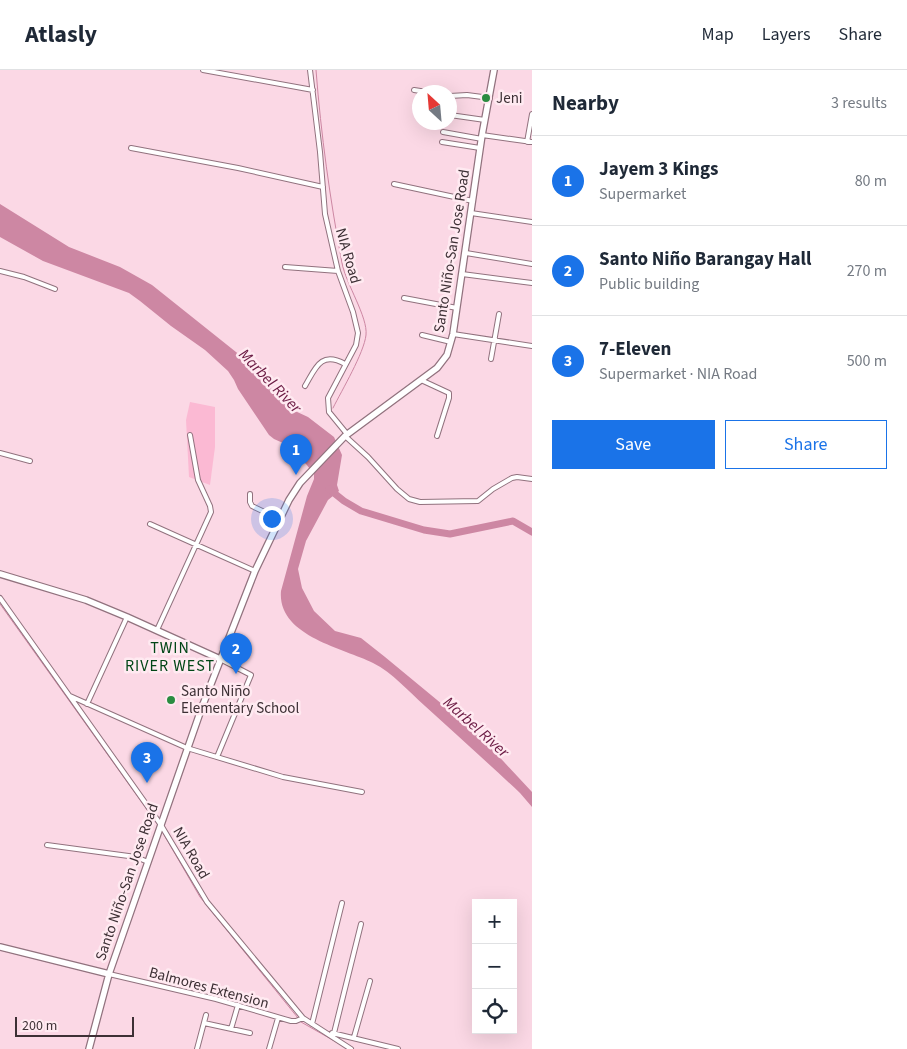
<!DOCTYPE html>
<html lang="en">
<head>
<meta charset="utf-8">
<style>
  body { margin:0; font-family:"Source Sans 3",sans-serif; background:#f6f6f7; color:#1f2937 }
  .controls { position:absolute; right:15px; bottom:15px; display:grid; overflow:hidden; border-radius:0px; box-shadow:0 5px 20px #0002 }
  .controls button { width:45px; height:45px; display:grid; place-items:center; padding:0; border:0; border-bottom:1px solid #e0e1e3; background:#fff; color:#1f2937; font:25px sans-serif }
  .compass { position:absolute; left:412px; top:15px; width:45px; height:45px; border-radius:50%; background:#fff; box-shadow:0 5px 20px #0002; rotate:334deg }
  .scale { position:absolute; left:15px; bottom:12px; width:119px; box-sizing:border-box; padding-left:5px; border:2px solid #3d3035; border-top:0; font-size:14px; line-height:18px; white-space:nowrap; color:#3d3035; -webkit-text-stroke:4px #ffeaf1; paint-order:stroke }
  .you { position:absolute; left:271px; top:448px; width:18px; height:18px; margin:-12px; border:4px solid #fff; border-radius:50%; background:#1a73e8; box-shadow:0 0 0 8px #1a73e833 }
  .badge { display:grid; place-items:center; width:32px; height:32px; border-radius:50%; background:#1a73e8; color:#fff; font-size:16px; font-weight:700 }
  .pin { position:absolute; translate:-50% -41px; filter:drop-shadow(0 1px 2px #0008) }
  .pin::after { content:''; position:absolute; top:26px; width:18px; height:15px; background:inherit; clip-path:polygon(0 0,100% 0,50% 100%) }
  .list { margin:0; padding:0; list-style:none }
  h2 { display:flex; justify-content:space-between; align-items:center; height:65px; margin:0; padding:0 20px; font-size:21px }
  h2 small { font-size:16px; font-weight:400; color:#747a83 }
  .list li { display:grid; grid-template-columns:32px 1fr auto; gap:15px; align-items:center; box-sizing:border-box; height:90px; padding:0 20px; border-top:1px solid #e0e1e3 }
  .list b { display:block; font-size:19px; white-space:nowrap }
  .list p { margin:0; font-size:16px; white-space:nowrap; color:#747a83 }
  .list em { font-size:16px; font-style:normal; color:#747a83 }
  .actions { display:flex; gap:10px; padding:15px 20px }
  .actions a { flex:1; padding:11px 0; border:1px solid #1a73e8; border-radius:0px; text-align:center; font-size:18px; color:#1a73e8 }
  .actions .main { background:#1a73e8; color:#fff }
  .icon { flex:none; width:28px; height:28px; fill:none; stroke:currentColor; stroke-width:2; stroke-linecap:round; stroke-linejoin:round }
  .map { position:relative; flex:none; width:532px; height:979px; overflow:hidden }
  header { display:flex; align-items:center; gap:30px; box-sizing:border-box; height:70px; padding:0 25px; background:#fff; border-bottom:1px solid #e0e1e3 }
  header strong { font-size:24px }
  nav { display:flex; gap:28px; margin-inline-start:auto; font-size:18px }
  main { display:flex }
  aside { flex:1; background:#fff }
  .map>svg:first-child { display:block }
  .green { fill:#fbb9d3 }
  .water { fill:#cd87a3 }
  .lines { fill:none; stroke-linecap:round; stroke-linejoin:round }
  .stream { stroke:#cd87a3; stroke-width:1 }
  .river { stroke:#cd87a3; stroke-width:7 }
  .street-casing { stroke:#91727e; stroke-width:6 }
  .secondary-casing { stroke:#91727e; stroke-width:8 }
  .street { stroke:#fff; stroke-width:4 }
  .secondary { stroke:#fff; stroke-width:5.5 }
  .poi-dot { fill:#2a8c40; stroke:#ffeaf1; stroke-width:2 }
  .labels { text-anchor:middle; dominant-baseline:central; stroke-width:5; stroke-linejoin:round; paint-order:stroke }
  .poi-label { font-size:15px; fill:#3d3035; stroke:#ffeaf1; text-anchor:start }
  .street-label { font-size:15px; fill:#3d3035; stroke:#ffeaf1 }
  .water-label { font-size:16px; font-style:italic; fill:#6b1a43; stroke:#ffeaf1 }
  .neighbourhood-label { font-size:16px; letter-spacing:1px; fill:#024617; stroke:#ffeaf1 }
</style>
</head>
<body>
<header>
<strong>Atlasly</strong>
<nav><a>Map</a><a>Layers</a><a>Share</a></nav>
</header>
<main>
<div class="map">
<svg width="532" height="979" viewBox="0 0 532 979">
  <rect width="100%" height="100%" fill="#fbd8e5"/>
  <path class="green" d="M190,332L215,337V377L210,415L189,407L186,350Z"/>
  <path class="water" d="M0,134L69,177L120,197L152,215L246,290L283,331L295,341L308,347L334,367L342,385L337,415L339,421L328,430L306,471L298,499L302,518L314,541L335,561L361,568L385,587L477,663L532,722V737L520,723C489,694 457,665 425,636C408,621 393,603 373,593C343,578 277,566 281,521L307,426L314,409V404L306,394L283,373L274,369L269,365L238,319L234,310L228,301L205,280L171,256L140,231L129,223L43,191L0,167Z"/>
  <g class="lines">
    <path class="stream" d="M316,0C321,65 330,129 342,193C346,214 368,247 366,265C364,283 342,320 333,338
      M0,534L158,755
      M163,763L200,827L298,948
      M301,952L345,977"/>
    <path class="river" d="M329,419L344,431L361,441L424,460L450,464L513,451L532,462"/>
    <defs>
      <path id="street" d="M203,0L313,20
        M310,0L320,82L325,144L338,201L353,242L358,263L356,275L328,328L329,342L347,364
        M414,20L427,22
        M450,26L467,25L490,28
        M450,45L485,50
        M443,62L482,69
        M482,65L532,72
        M442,72L480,78
        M527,72L532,44
        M131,78L238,98L323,117
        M394,114L473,131
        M471,143L532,152
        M466,183L532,194
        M285,197L338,201
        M0,201L24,207L55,219
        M462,204L532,213
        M404,228L457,238
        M453,264L532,276
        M422,265L451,272
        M491,289L499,244
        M421,310L449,323V328L437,366
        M305,316C316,297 321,281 345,294
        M345,366L368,387L397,419L409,429L420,432L478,431L493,419L512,408L517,407L532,409
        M0,383L30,391
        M250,424V432L252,436L279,449
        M150,454L255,501
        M0,528L161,755L207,832L303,948L351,979
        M157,560L211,442L210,436L198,410L190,365
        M70,626L187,678L283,707L362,722
        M87,634L127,547
        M217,687L251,605L220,589
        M47,775L136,787L148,792
        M109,904L216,929L291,951H296L303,948
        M204,953L250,963
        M312,954L342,833
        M231,959L238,935
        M332,963L398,979
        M334,963L361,854
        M354,967L370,911
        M197,979L206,945
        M269,979L278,948"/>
      <path id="secondary" d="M0,504L86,530L127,547L220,589
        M0,877L109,904
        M89,979L109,904L202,637L255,501L289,430L300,413L345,366L437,298L447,285L453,264L482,65L494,0"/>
    </defs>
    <use href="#street" class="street-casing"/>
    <use href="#secondary" class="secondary-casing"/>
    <use href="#street" class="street"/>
    <use href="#secondary" class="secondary"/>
  </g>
  <g class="poi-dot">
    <circle cx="486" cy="28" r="5"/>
    <circle cx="171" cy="630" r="5"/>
  </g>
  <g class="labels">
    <g class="poi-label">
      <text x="496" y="28">Jeni</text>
      <text x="181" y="621">Santo Niño<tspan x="181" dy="17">Elementary School</tspan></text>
    </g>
    <g class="street-label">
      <text transform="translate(452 181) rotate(-81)">Santo Niño-San Jose Road</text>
      <text transform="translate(348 186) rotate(74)">NIA Road</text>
      <text transform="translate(191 783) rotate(60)">NIA Road</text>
      <text transform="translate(127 812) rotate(-71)">Santo Niño-San Jose Road</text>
      <text transform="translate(209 918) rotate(15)">Balmores Extension</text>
    </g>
    <g class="water-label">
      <text transform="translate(270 311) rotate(46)">Marbel River</text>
      <text transform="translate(476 657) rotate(42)">Marbel River</text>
    </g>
    <g class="neighbourhood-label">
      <text x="170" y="578">TWIN<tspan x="170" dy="18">RIVER WEST</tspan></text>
    </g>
  </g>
</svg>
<div class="controls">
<button>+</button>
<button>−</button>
<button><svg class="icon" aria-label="locate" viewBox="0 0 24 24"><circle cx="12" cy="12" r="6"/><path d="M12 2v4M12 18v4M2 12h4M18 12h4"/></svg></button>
</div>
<svg class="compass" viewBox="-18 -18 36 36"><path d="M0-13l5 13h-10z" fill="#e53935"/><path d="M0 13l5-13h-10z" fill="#747a83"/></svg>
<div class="scale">200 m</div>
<div class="you"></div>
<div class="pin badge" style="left:296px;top:405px">1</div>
<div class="pin badge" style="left:236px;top:604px">2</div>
<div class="pin badge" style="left:147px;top:713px">3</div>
</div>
<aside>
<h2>Nearby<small>3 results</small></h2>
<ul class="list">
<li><span class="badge">1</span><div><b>Jayem 3 Kings</b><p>Supermarket</p></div><em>80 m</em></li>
<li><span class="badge">2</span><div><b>Santo Niño Barangay Hall</b><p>Public building</p></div><em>270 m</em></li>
<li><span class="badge">3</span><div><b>7-Eleven</b><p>Supermarket · NIA Road</p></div><em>500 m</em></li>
</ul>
<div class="actions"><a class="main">Save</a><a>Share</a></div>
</aside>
</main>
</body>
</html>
